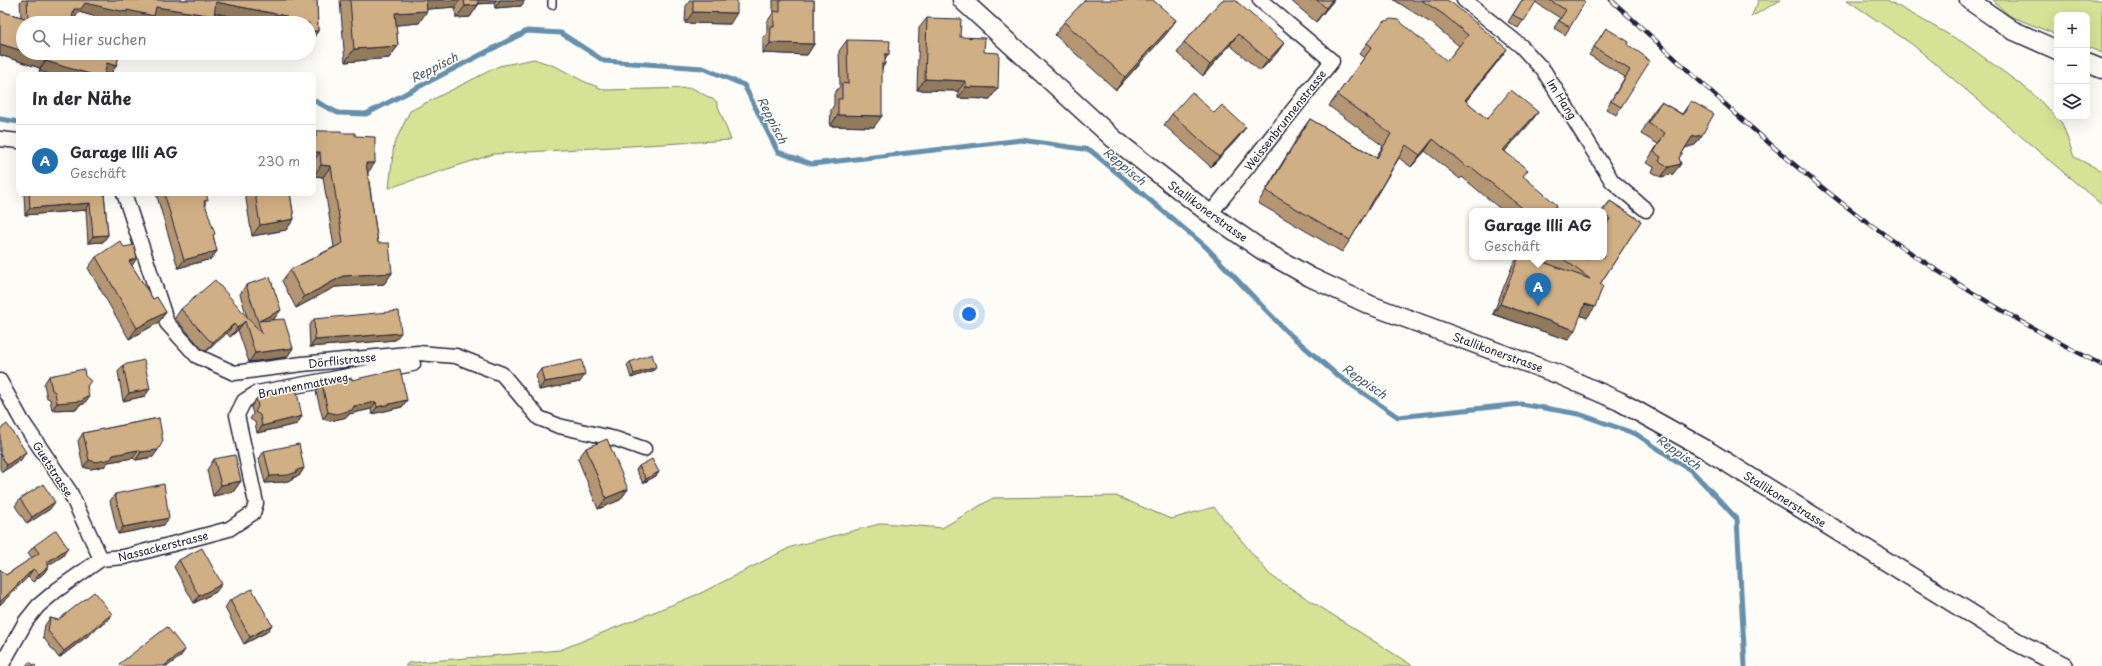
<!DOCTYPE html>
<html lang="de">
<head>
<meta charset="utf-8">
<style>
  body { margin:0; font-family:"Playpen Sans",sans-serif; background:#f7f7f7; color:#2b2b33 }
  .controls { position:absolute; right:12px; top:12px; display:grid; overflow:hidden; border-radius:8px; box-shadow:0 4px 16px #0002 }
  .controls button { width:36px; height:36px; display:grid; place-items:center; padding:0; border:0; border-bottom:1px solid #e1e1e2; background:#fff; color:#2b2b33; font:20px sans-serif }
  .you { position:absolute; left:969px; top:314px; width:14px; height:14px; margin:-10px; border:3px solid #fff; border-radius:50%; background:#1a73e8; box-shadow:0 0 0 6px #1a73e833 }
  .badge { display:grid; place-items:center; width:26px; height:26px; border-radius:50%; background:#1f6fb2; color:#fff; font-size:13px; font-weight:700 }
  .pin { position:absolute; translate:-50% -33px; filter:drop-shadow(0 1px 2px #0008) }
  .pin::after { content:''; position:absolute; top:21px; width:14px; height:12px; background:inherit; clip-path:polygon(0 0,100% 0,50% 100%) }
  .popup { position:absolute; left:1469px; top:208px; width:138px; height:52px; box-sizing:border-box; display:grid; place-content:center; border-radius:8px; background:#fff; filter:drop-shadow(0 1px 3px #0005); font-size:13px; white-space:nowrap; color:#7c7c81 }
  .popup b { font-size:15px; color:#2b2b33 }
  .popup::after { content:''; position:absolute; left:50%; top:100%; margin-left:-8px; border:8px solid transparent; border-top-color:#fff }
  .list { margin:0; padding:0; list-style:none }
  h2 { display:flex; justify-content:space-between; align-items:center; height:52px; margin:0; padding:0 16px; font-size:17px }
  h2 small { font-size:13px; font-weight:400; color:#7c7c81 }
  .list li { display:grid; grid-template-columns:26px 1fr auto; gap:12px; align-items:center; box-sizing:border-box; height:72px; padding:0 16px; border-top:1px solid #e1e1e2 }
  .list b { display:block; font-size:15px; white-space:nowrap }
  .list p { margin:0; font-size:13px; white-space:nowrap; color:#7c7c81 }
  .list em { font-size:13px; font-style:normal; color:#7c7c81 }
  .icon { flex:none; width:22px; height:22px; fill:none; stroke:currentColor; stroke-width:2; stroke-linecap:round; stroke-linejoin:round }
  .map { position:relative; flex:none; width:2102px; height:666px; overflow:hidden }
  .search { position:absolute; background:#fff; box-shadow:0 4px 16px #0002; left:16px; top:16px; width:300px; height:44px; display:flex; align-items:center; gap:10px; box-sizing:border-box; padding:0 14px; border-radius:22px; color:#7c7c81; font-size:15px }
  .panel { position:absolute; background:#fff; box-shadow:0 4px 16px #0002; left:16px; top:72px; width:300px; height:124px; border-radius:8px }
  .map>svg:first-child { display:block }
  .green { fill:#d6e295; stroke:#7c8268 }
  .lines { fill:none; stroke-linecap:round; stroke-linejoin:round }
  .stream { stroke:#668fab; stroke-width:5 }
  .service-casing { stroke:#22223b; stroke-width:10 }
  .minor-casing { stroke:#22223b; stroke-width:17 }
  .tertiary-casing { stroke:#22223b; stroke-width:21 }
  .service { stroke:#fdfcf7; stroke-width:7 }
  .minor { stroke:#fdfcf7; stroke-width:14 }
  .tertiary { stroke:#fdfcf7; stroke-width:18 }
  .rail-casing { stroke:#22223b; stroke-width:4.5 }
  .rail { stroke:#fdfcf7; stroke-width:3; stroke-dasharray:9; stroke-linecap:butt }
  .wall { fill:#b49672; stroke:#22223b }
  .shaded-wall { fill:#927a5c; stroke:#22223b }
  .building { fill:#d1af84; stroke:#22223b }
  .labels { text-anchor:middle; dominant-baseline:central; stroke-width:3; stroke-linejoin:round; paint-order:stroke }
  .street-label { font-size:11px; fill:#22223b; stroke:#fdfcf7 }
  .water-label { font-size:12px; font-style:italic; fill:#445973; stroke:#fdfcf7 }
</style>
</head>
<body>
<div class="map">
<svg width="2102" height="666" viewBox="0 0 2102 666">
  <rect width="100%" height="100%" fill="#fdfcf7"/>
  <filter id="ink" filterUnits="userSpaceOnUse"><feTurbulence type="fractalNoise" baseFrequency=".025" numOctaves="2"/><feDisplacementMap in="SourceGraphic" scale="8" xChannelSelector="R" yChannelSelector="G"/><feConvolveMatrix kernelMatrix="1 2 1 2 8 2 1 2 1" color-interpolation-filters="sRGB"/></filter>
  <g filter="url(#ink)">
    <path class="green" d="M1759,0H1781L1751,17Z
      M1847,0H1887L1964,43L2031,92L2062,123L2074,157L2102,171V205L1913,45Z
      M1992,0H2102V53L2087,47V15H2057V35L2010,16Z
      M534,59L557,67L583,81L605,90L692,88L716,101L731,140L494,154L389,188L394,144L410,111L499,66Z
      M1116,496L1171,519L1214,507L1270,575L1413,666H405L408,663L560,650L701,593L791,547L883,523L942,528L993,498Z"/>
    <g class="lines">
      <path class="stream" d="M313,100L338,113L366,114L527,31L561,33L604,61L703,68L744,85L778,152L812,164L1022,140L1090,150L1206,247L1286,331L1337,375L1398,417L1521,404L1579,414L1636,434L1693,472L1737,519L1745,666
        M0,119L19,122"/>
      <defs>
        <path id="service" d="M552,0V5"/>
        <path id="minor" d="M1464,0L1521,46L1544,71L1612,181L1646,210
          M0,139L19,141
          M124,193L167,323L197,356L234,373L302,364L418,353L456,356L502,374L539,418L559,426L616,439L644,449
          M1210,214L1332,61L1260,0
          M0,381L22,421L70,492L101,559
          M1,666L26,621L38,606L57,590L101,559L124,557L229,529L253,513L256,503L237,415L244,401L257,393L413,364"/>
        <path id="tertiary" d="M962,0L1114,139L1210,214L1262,250L1310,277L1370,305L1560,375L1619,401L1705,449L2015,641L2064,666
          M1969,0L2012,30L2057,50
          M2087,63L2102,69"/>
      </defs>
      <use href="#service" class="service-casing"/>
      <use href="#minor" class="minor-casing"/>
      <use href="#tertiary" class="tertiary-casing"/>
      <use href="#service" class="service"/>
      <use href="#minor" class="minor"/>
      <use href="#tertiary" class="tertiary"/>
      <defs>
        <path id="rail" d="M1611,0C1693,74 1774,153 1863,219C1938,275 2018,322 2102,365"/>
      </defs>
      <use href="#rail" class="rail-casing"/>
      <use href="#rail" class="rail"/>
    </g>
    <path class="wall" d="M22,0H317L318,31L311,41H309V23H264L214,13V16L209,23H189L153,17L149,23H136L122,20L120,22L104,19L79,12L74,19H72L71,23H23V53H120L116,66L110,75L104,74V75H52L39,71L40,68L0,55V11L21,17L20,2Z
      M340,0H525L521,6L495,8L494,3L478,4V5L470,17L456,18L455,7L427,9L419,23L396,25L398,46L389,58L345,62Z
      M689,0H737L730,24L685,23L686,6L689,2Z
      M773,0H814V44L807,55L763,53V37L767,33V22L773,13Z
      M1222,0L1284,43L1276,54L1260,71L1230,45L1203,76L1177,53L1184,42Z
      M1290,0H1334L1316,22Z
      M1394,0H1447L1499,60L1466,101L1487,119L1538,112L1530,123L1505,151L1523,177L1552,211H1503L1462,177L1460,179L1425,151L1411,167L1399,158L1350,240L1342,252L1258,203L1302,130L1310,119L1376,157L1383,146L1329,106L1364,58L1359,54L1367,43L1447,61L1459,46L1434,25Z
      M1522,0H1583L1570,27L1565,35L1554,28L1560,18L1535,2L1518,28L1508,22Z
      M927,18L960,37L984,52L990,99L958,98V91L917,90L919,28Z
      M1176,20L1167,33L1116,90L1055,35L1064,22Z
      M1606,28L1645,58L1621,107L1616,115L1606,109L1625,77L1589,55Z
      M847,40L885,60L882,69L874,127L830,126L831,110L834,105V94L840,86L839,51Z
      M1691,101L1702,135L1695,145L1686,147L1679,158L1673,174L1661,177L1652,172L1654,167L1646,163L1658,144L1641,134L1653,112L1661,102L1682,114Z
      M1214,113L1246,127L1238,138L1211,167L1164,125L1172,114Z
      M316,131L341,133L355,136L368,174L378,243L392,273L384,284L335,287L296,308L282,281L290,270L334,247L323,177L314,176L313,135Z
      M24,193H104L108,235L103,242L88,243L86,210L25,215Z
      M156,193H206L205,204L217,251L211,259L178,268Z
      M245,193H290L294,219L286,230L252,236Z
      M1610,201L1641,221L1600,284L1587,318L1580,315L1568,340L1493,314L1513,264L1518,257H1529L1550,265L1540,257H1582L1587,260L1589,257H1604V211H1602Z
      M96,257L132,266L153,299L166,312L158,323L129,339L88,268Z
      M246,285L274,319L273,320L293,348L287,357L249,362L238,330L230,337L227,333L207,351L202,349L175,318L181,309L247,317L240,294Z
      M314,319L395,340L310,347L309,326Z
      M630,362L656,367L654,370L631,378L627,365Z
      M123,365L145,396L123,401L118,372Z
      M541,369L580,382L539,390L536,376Z
      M49,376L87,386L84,404L79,405L77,409L52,410L50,399L47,398L44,384Z
      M352,380L407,400L402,407L372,414L371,409L349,414L347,417L330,421L323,419L316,392L322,384Z
      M256,399L302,416L297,424L257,433L255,422L250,419L253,414L251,407Z
      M159,418L153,457L136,460L133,458L108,462L105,466L91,469L83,467L78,441L83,433Z
      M0,429L21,460L2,472L0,469Z
      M586,448L628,489L620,500L598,509L578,459Z
      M264,451L304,468L299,476L294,477L292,480L282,482L265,483L259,459Z
      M214,459L241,481L233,492L213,496L207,470Z
      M639,466L659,472L656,476L643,483L636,470Z
      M115,494L164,525L118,534L110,501Z
      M20,499L50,509L27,524L15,506Z
      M34,546L63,556L48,565L44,573L33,582L28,577L0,605V569L6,575L32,558L28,553Z
      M179,560L216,592L194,603L174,567Z
      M230,600L267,632L244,644L225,608Z
      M50,618L58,620L107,621L59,658L43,637L45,625Z"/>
    <path class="shaded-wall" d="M425,0H460L455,7L418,10Z
      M472,0H496L494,3L469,4Z
      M500,0H525L521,6L495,8Z
      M1332,0H1334L1316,22L1326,8Z
      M216,2L286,16L281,23H264L210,12Z
      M85,3L127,10L156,7L214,16L209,23H189L153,17L149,23H136L122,20L120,22L104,19L79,12L74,19H68L74,9Z
      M478,5L470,17L456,18L465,6Z
      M427,11L419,23L387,26L395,13Z
      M693,12L737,13L730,24L685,23Z
      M1176,20L1167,33L1116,90L1125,77Z
      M309,31H318L311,41H309Z
      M1238,34L1230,45L1203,76L1210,65Z
      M770,43L814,44L807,55L763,53Z
      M1284,43L1276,54L1260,71L1268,60Z
      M0,44L23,51V53H31L47,58L40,68L0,55Z
      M398,46L389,58L345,62L354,49Z
      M1507,49L1499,60L1457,112L1465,100Z
      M885,54H889L882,64H885L877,75Z
      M46,61L94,75H52L39,71Z
      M107,63L116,66L110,75L100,72Z
      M925,79L966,81L958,91L917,90Z
      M966,87L998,88L990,99L958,98Z
      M1538,112L1530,123L1495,162L1503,150Z
      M838,115L882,116L874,127L830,126Z
      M1246,127L1238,138L1211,167L1219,157Z
      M1702,135L1695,145L1685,148L1692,137Z
      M1433,139L1425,151L1411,167L1420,155Z
      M313,152H320L313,162Z
      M366,163H375L367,174Z
      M1681,164L1673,174L1661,177L1669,167Z
      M321,165L331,166L323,177L314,176Z
      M90,203L86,210L25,215L30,208Z
      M294,219L286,230L252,236L260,225Z
      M108,235L103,242L88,243L93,236Z
      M217,251L211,259L178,268L184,260Z
      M137,258L130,269L129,261Z
      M392,273L384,284L335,287L296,308L304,297L343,276Z
      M1500,304L1575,330L1568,340L1493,314Z
      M1585,304L1595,307L1587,318L1577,314Z
      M281,310L274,319L260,327L259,321Z
      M166,312L158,323L129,339L137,328Z
      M245,321L238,330L230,337L237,328Z
      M234,324L227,333L207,351L213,342Z
      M401,333L395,340L310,347L315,340Z
      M293,348L287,357L249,362L255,353Z
      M656,367L654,370L631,378L634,374Z
      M585,375L580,382L539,390L544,382Z
      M150,389L145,396L123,401L129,393Z
      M89,397L84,404L79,405L77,409L52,410L57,403Z
      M407,400L402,407L372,414L377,407Z
      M376,402L371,409L349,414L347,417L330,421L323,419L328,412Z
      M302,416L297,424L257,433L262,426Z
      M138,450L133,458L108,462L105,466L91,469L83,467L89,460Z
      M158,450L153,457L136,460L141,452Z
      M26,452L21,460L2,472L7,465Z
      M304,468L299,476L294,477L292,480L282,482L265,483L270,476Z
      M659,472L656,476L643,483L646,479Z
      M241,481L233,492L213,496L221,485Z
      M628,489L620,500L598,509L606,498Z
      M55,502L50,509L27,524L32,517Z
      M169,518L164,525L118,534L123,527Z
      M68,548L63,556L41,570L46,563Z
      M49,566L44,573L33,582L39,574Z
      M33,569L28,577L0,605V602Z
      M222,584L216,592L194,603L199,596Z
      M112,614L107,621L59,658L64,651Z
      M272,625L267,632L244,644L250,637Z
      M185,650L180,657L168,666H164Z"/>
    <path class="building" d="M27,0H317L318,31H309V23H286V16L216,2L214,16L156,7L154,16L127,10V12L111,9L85,3L81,9H74L71,23H23V51L0,44V11L28,19Z
      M350,0H426L427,11L395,13L398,46L354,49Z
      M464,0H478V5L465,6Z
      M693,0H737V13L693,12Z
      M780,0H814V44L770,43L771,27H774V11L780,12Z
      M1085,0H1153L1176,20L1125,77L1064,22Z
      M1222,0H1235L1284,43L1268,60L1238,34L1210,65L1184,42Z
      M1317,0H1332L1326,8Z
      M1421,0H1447L1452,3L1507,49L1465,100L1487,119L1511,90L1538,112L1503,150L1528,170L1523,176L1557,205L1552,211H1526L1470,166L1468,168L1433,139L1420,155L1406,145L1350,240L1266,191L1310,119L1377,158L1391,134L1337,95L1372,47L1367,43L1383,22L1391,19L1398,20L1447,61L1468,35L1443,14Z
      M1522,0H1537L1524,21L1513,15Z
      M1549,0H1583L1585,2L1570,27L1559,21L1566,10Z
      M927,18L961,19L960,37L985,38L984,52L999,53L998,88L966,87V81L925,79Z
      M1606,28L1629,42L1628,45L1646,57L1645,58L1650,61L1621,107L1611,101L1630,70L1594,47Z
      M847,40L890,41L889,54H885V64H882V116L838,115V99H842V83L848,84Z
      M31,53H120L116,66L107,63L104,75H94L65,67L46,61L47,58Z
      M1192,92L1214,113L1222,105L1246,127L1219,157L1172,114Z
      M1691,101L1714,114L1702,135L1692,137L1679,158L1681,164L1669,167L1659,161L1661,157L1654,152L1665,133L1648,123L1661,102L1683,115Z
      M316,131H341V133H355V136L375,137V163H366L378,243H389L392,273L343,276L304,297L290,270L343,243L331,166L321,165L320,152H313V137H316Z
      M29,193H104L108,235L93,236L90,203L30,208Z
      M164,193H206L208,200L204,201L215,234L213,235L217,251L184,260Z
      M255,193H290L294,219L260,225Z
      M1610,201L1641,221L1600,284L1603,286L1595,307L1585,304L1575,330L1500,304L1519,257H1529L1590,279L1561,257H1582L1587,260L1590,257H1604V228L1610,219L1604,214V211H1603Z
      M120,241L124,247L134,245L137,258L129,261L153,299L157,297L166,312L137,328L96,257Z
      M270,277L281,310L259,321L284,319L293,348L255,353L245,321L237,328L234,324L213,342L209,340L181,309L215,280L262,334L246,285Z
      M399,311L401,333L315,340L314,319Z
      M652,354L656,367L634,374L630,362Z
      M144,360L150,389L129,393L123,365Z
      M582,360L585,375L544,382L541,369Z
      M84,369L85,376L91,381L87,386L89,397L84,398L82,401L57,403L55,392L52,390L49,376Z
      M400,369L407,400L377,407L376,402L354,406L352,410L336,414L328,412L322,384L352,378V380Z
      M296,388L302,416L262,426L260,415L255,412L258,406L256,399L263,395Z
      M159,418L163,441L158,450L141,452L138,450L113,455L111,459L96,462L89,460L83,433Z
      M7,424L26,452L7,465L0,454V429Z
      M607,439L628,489L606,498L586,448Z
      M299,444L304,468L297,470V472L288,475L270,476L264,451Z
      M235,455L241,481L221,485L214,459Z
      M652,459L659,472L646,479L639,466Z
      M43,484L55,502L32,517L20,499Z
      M164,484L169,518L123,527L115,494Z
      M56,530L68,548L46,563L49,566L39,574L33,569L0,602V569L6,575L39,553L34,546Z
      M202,548L222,584L199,596L179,560Z
      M252,589L272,625L250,637L230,600Z
      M94,592L112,614L64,651L48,631L50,618L58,620Z
      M167,627L185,650L164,666H121L119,664Z
      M29,662L36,666H26Z"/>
  </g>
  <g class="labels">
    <g class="street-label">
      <text transform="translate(1562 99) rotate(58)">Im Hang</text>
      <text transform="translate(1285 120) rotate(-52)">Weissenbrunnenstrasse</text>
      <text transform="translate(1208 211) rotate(36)">Stallikonerstrasse</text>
      <text transform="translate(1498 352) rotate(20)">Stallikonerstrasse</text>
      <text transform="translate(342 360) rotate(-6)">Dörflistrasse</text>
      <text transform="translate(303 385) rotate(-11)">Brunnenmattweg</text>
      <text transform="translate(53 469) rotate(57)">Guetstrasse</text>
      <text transform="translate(1785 499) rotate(32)">Stallikonerstrasse</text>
      <text transform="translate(163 546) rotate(-14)">Nassackerstrasse</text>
    </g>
    <g class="water-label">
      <text transform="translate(434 67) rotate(-27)">Reppisch</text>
      <text transform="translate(773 120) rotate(63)">Reppisch</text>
      <text transform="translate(1125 166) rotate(40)">Reppisch</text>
      <text transform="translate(1365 381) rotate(35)">Reppisch</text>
      <text transform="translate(1679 452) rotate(35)">Reppisch</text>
    </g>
  </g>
</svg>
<div class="controls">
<button>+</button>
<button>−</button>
<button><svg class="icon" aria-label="layers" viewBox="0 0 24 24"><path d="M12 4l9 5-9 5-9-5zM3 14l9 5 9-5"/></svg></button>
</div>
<div class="you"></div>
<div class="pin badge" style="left:1538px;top:306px">A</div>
<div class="popup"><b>Garage Illi AG</b>Geschäft</div>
<div class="search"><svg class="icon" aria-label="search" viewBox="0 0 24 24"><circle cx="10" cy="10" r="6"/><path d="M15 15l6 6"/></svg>Hier suchen</div>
<section class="panel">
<h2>In der Nähe<small></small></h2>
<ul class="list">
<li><span class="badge">A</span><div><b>Garage Illi AG</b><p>Geschäft</p></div><em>230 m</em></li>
</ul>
</section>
</div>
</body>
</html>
